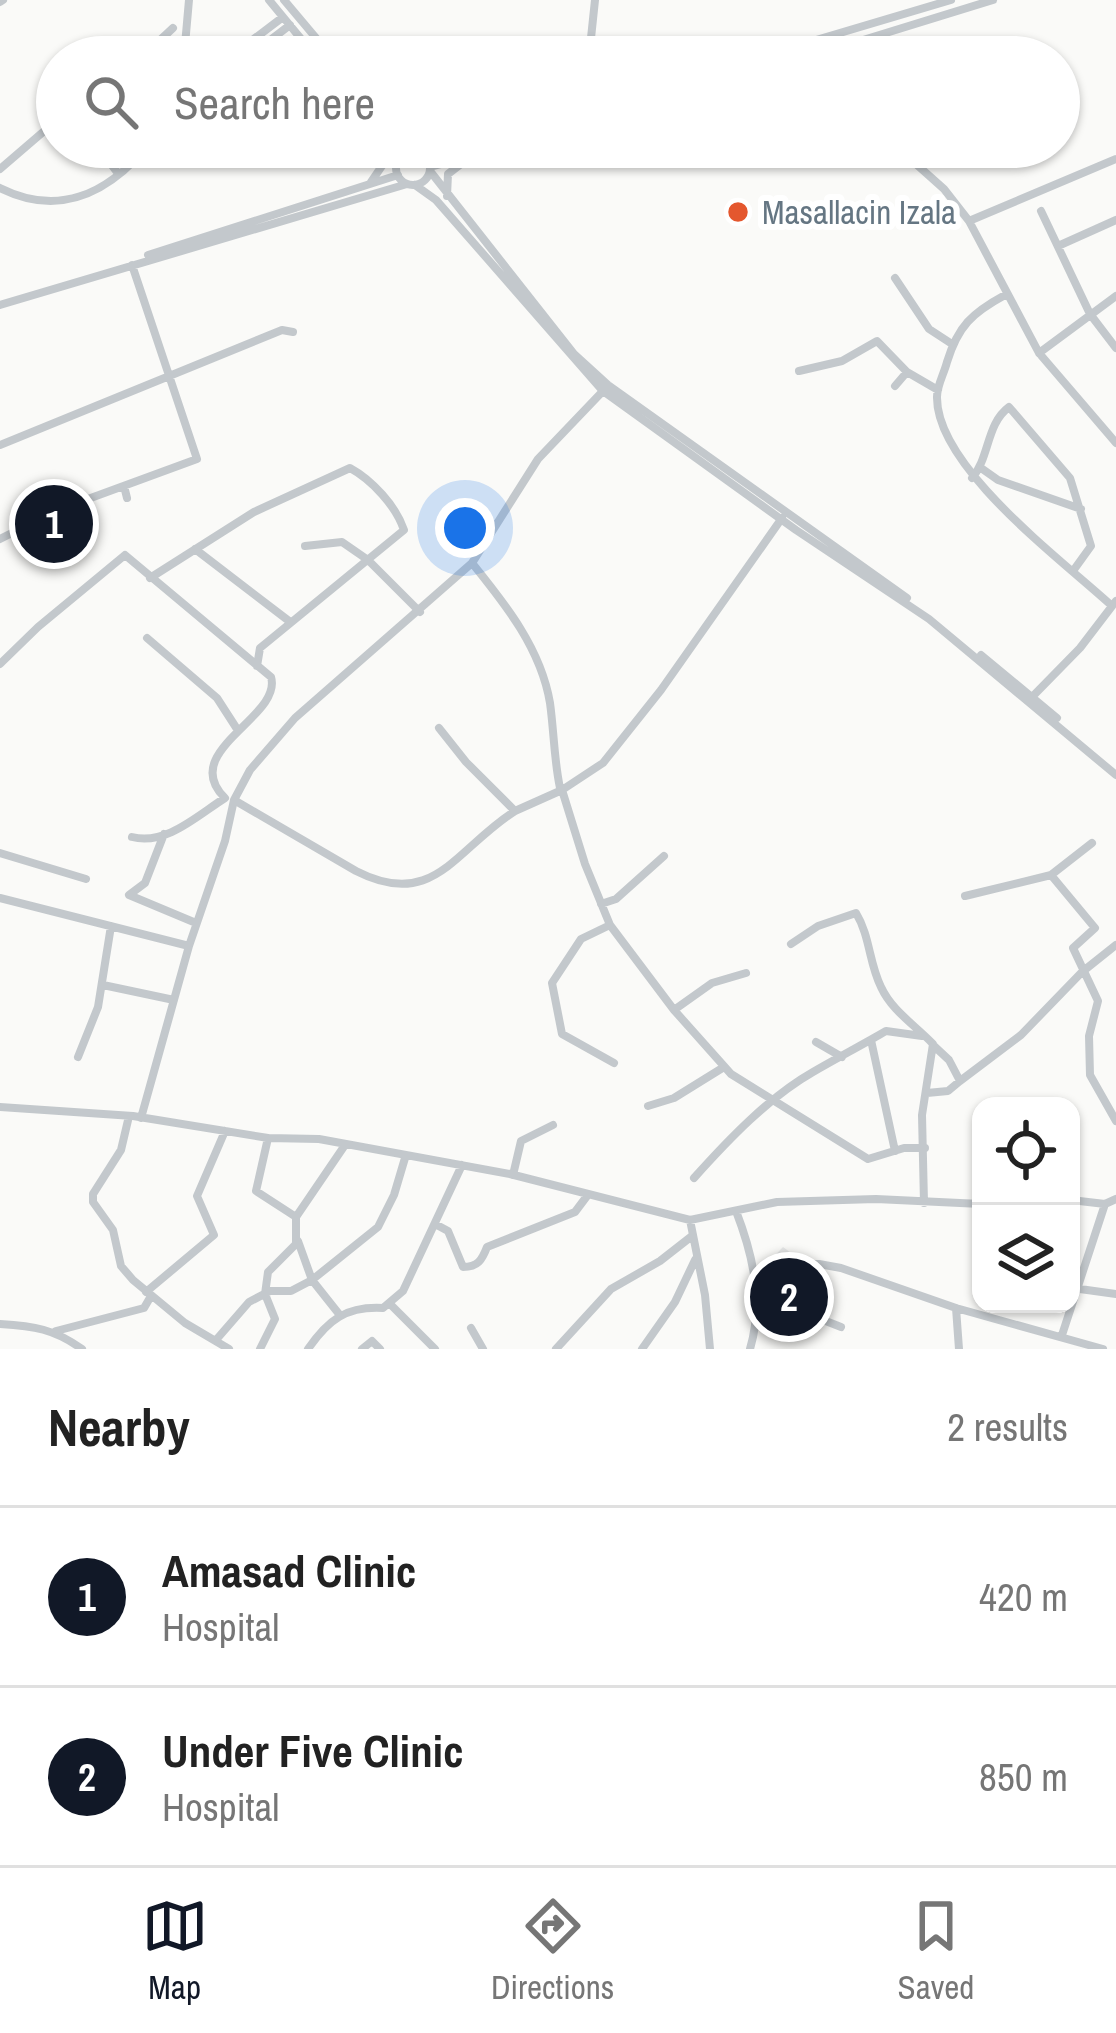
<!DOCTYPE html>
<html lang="en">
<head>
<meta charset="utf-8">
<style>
  body { margin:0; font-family:"Archivo Narrow",sans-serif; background:#f2f2f2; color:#222 }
  .controls { position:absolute; right:36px; bottom:36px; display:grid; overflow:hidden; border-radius:24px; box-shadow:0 3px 9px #0004 }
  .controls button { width:108px; height:108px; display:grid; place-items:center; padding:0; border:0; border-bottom:3px solid #e0e0e0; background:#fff; color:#222; font:60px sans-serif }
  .you { position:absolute; left:465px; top:528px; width:42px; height:42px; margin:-30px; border:9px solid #fff; border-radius:50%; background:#1a73e8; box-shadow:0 0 0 18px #1a73e833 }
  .badge { display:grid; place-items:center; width:78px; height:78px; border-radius:50%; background:#111827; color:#fff; font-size:39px; font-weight:700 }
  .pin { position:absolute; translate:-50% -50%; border:6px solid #fff; box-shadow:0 3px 12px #0006 }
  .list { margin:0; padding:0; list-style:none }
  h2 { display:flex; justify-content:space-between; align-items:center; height:156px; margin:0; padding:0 48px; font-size:51px }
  h2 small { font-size:39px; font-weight:400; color:#767676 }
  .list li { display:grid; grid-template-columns:78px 1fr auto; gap:36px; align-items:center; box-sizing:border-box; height:180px; padding:0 48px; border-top:3px solid #e0e0e0 }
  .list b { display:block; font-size:45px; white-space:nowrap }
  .list p { margin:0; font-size:39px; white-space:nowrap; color:#767676 }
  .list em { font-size:39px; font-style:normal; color:#767676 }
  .icon { flex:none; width:66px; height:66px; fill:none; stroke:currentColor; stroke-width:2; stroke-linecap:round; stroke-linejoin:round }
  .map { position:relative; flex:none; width:1116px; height:1349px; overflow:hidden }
  .search { position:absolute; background:#fff; box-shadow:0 3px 9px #0004; left:36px; right:36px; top:36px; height:132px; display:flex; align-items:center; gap:30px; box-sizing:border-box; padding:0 42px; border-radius:66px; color:#767676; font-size:45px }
  .sheet { height:516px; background:#fff }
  nav { display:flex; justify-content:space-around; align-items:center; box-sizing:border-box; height:168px; border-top:3px solid #e0e0e0; background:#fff; font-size:33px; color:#767676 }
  nav a { display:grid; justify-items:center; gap:6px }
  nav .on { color:#111827 }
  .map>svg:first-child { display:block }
  .built { fill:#e8e9e9 }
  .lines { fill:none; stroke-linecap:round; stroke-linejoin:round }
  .minor { stroke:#c3c8cc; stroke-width:8 }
  .poi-dot { fill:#e4572e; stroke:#fff; stroke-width:4.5 }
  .labels { text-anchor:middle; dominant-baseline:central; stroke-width:12; stroke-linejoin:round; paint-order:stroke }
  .poi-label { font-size:33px; fill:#657683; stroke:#fff; text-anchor:start }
</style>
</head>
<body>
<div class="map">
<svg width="1116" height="1349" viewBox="0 0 1116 1349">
  <rect width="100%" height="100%" fill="#fafaf8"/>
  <path class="built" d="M783,1247L826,1279L806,1316L763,1322L762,1269Z"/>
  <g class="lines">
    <path class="minor" d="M269,0L316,57
      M284,0L332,57
      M0,2L3,0
      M189,54L185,45L189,0
      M142,57L173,28
      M175,57L182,52L190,56
      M230,57L283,17
      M248,57L290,25
      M589,57L595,0
      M759,57L951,0
      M808,57L993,0
      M98,147L117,172
      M897,147L944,189L969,221L1039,353L1116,443
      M396 168a17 17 0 1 1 34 0a17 17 0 1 1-34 0Z
      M426,157L462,147
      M430,167L507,147
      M0,169L57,120
      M430,171L574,354L608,385L907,598
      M371,182L386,160L389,147
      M415,185L436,200L603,391L796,530L929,619L1116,775
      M0,188C58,217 106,195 147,147
      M447,196L448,174L466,160
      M1041,211L1090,314L1116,348
      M969,221L1116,159
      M1058,246L1116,220
      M148,255L398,175
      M895,278L929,329L952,344
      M1005,295C972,313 958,326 947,362C944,374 937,385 937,397C936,467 1062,560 1112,606
      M0,305L407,184
      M1039,353L1116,296
      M799,371L842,361L877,341L907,372L938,390
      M895,386L907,372
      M0,445L282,330L293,332
      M981,468L998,480L1081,509
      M972,478C990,457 986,424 1009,407L1070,478L1091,546L1073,571
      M124,486L127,498
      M0,539L58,510L197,459L132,265
      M305,546L342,542L368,560L420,612
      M195,549L289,621
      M472,563C506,605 541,649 550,703C554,732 554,760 560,788
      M150,578L254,512L350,468C372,480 396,506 404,530L260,648L257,666
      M147,638L217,698L237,729
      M981,655L1057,718
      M0,664L38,627L125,555L271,677C283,717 177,751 225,798C198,815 166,846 132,837
      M1033,696L1080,648L1116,601
      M439,728L466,762L515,811L562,790L585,864L610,925L674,1010L731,1074L868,1159L904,1148H925
      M562,790L603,763L661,690L782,518
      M234,800L356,871C434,911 455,849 515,811
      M164,834L145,883L129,895L196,923
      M1092,843L1051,875L1095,928L1073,948L1098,1001L1089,1036L1090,1075L1116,1121
      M0,853L86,879
      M965,896L1051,875
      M0,898L189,946
      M601,904L616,899L664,856
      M610,925L581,939L552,983L562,1034L614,1063
      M791,944L818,926L856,913C870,936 869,963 881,987C892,1011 915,1025 933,1044L922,1115L924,1203
      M103,985L174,1000
      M674,1010L712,983L746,973
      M871,1040L895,1151
      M816,1042L842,1057
      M934,1046L949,1060L960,1081L1021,1035L1082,972L1116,945
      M78,1057L98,1007L111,926
      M927,1093L948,1091L960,1081
      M648,1106L674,1098L724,1067
      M0,1107L133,1116L268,1138L319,1139L510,1174L690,1220L777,1202L876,1199L981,1204
      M129,1116L121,1150L93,1194V1202L113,1230L121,1266L133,1280L185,1323L229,1349
      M141,1118L189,946L225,841L234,800L250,770L295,718L472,563L538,459L603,391
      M513,1175L521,1141L553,1125
      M694,1178C728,1140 769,1097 813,1072C837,1058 862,1045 886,1031L922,1036
      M1071,1200L1105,1204L1116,1199
      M736,1211C753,1255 764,1302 750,1349
      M296,1217L345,1145
      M690,1220L705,1295L710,1349
      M435,1224L448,1231L463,1267C478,1267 482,1260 487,1247L575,1212L587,1196
      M298,1241L312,1280L339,1314
      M754,1276L793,1265L819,1264L841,1268L956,1308L1103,1349
      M1080,1289L1116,1294
      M146,1292L214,1235L197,1196L225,1131
      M390,1304L435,1349
      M956,1308L959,1349
      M756,1321L813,1316L841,1327
      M0,1324C34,1326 54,1329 82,1349
      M471,1328L483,1349
      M56,1331L144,1308L151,1296
      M1062,1335L1105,1204
      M216,1340L249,1302L270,1291H291L312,1280L378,1227L394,1195L405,1158
      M260,1349L275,1319L265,1294L268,1272L296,1244V1217L256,1191L268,1138
      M308,1349C328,1320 346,1306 383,1308L403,1291L462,1165
      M362,1349L372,1341L380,1349
      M556,1349L611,1289L660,1261L692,1236
      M642,1349L675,1302L695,1260"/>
  </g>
  <circle class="poi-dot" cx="738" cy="212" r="12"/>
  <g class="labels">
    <g class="poi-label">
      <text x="762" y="212">Masallacin Izala</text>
    </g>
  </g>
</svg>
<div class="controls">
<button><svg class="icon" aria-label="locate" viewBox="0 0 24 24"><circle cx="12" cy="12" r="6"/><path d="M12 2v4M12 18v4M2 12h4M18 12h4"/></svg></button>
<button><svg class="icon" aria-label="layers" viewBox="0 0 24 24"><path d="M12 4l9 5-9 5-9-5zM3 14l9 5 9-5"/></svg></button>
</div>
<div class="you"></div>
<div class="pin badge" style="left:54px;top:524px">1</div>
<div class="pin badge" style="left:789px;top:1297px">2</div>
<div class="search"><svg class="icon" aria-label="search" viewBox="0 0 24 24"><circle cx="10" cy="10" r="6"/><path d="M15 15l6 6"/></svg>Search here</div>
</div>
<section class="sheet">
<h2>Nearby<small>2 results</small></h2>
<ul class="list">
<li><span class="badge">1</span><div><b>Amasad Clinic</b><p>Hospital</p></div><em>420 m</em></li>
<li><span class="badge">2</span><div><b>Under Five Clinic</b><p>Hospital</p></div><em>850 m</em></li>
</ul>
</section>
<nav>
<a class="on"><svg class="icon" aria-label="map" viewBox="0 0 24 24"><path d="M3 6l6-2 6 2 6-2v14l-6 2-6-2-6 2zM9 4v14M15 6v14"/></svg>Map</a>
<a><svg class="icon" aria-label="directions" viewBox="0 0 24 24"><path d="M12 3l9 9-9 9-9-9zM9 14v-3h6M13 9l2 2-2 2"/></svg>Directions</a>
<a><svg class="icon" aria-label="saved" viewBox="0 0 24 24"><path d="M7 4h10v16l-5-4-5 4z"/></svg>Saved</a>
</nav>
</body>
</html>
